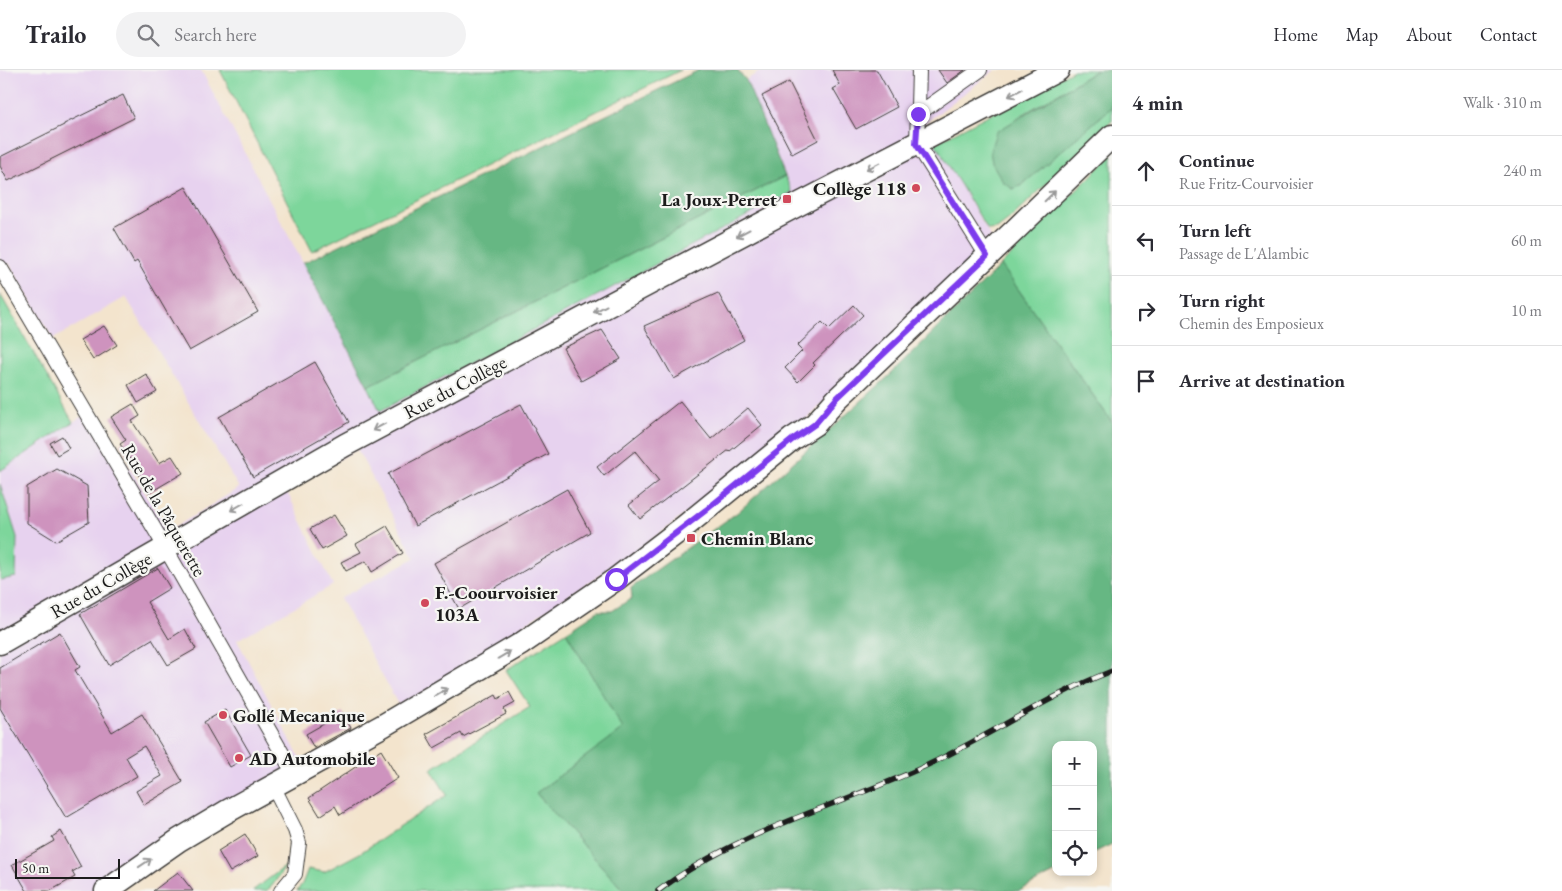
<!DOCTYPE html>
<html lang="en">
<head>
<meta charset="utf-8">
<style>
  body { margin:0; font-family:"EB Garamond",serif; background:#f2f2f3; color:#2b2b33 }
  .controls { position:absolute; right:15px; bottom:15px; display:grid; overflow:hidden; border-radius:10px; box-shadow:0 2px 8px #0003 }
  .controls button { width:45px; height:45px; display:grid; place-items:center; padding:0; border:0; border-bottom:1px solid #e1e1e2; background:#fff; color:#2b2b33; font:25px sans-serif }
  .scale { position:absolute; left:15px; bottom:12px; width:105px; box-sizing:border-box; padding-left:5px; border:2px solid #1c1c1c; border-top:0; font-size:14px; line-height:18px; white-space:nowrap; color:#1c1c1c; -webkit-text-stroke:4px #f6f6f2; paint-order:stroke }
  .stop { position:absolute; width:15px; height:15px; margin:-11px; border:4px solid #7c3aed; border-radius:50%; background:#fff }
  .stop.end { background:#7c3aed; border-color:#fff; box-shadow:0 1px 5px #0008 }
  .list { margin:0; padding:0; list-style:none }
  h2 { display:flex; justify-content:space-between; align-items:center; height:65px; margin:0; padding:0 20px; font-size:21px }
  h2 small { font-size:16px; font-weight:400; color:#7c7c81 }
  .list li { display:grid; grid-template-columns:32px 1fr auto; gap:15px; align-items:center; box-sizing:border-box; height:70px; padding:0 20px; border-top:1px solid #e1e1e2 }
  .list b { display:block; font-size:19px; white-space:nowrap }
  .list p { margin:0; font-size:16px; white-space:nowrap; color:#7c7c81 }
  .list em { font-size:16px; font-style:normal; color:#7c7c81 }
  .icon { flex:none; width:28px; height:28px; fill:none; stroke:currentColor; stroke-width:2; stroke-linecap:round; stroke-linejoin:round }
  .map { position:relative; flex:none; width:1112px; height:821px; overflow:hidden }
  header { display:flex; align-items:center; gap:30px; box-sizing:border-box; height:70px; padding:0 25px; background:#fff; border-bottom:1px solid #e1e1e2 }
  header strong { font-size:24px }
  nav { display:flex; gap:28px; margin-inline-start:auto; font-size:18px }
  .search { width:350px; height:45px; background:#f2f2f3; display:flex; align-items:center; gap:12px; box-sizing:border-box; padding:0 18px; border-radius:28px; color:#7c7c81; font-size:19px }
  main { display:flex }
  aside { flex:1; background:#fff }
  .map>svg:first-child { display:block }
  .built { fill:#e7d2ef }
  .green { fill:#7dd69b; stroke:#4c795c }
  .forest { fill:#66b783; stroke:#416a50 }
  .building { fill:#ce93be }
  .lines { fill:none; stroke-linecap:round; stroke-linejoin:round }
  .minor-casing { stroke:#3c3a37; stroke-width:16 }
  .primary-casing { stroke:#3c3a37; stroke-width:25 }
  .minor { stroke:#fff; stroke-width:14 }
  .primary { stroke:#fff; stroke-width:22 }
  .rail-casing { stroke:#1c1c1c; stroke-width:5.5 }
  .rail { stroke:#f6f6f2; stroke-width:4; stroke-dasharray:11; stroke-linecap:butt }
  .oneway { stroke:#999 }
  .route { stroke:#7c3aed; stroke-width:6 }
  .poi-dot { fill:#d1495b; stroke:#f6f6f2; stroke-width:2 }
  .labels { text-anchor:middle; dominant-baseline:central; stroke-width:4.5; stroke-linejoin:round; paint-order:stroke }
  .poi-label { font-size:19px; font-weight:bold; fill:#1c1c1c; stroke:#f6f6f2; text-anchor:start }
  .street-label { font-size:19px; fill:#1c1c1c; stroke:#f6f6f2 }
</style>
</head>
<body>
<header>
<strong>Trailo</strong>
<div class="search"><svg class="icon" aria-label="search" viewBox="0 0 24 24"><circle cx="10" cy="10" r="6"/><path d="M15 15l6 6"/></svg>Search here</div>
<nav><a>Home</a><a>Map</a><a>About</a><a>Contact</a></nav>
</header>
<main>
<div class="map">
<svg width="1112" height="821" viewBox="0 0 1112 821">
  <rect width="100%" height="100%" fill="#f6f6f2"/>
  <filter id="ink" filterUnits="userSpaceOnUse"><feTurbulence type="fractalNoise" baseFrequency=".02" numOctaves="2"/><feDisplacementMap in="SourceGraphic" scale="10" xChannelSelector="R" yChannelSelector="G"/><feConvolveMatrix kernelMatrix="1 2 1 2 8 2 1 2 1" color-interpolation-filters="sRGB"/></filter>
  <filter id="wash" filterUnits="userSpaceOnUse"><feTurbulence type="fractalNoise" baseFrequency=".0096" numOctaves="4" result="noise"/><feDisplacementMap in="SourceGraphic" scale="20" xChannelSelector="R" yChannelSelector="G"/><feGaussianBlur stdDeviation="1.12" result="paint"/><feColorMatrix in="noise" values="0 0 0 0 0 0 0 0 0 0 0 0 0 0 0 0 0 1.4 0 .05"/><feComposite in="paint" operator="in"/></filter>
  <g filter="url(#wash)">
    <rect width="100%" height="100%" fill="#f3e4cd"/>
    <path class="built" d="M0,0H201L381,341L792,122L746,10L763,0H995L924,54L991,167L976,186L791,364L635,482L513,562L494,581L400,638L340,528L415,488L357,379L286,420L333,515L237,570L302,692L99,821H0V509L1,510L17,467L0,414V401L93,339L169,461L239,418L126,227L53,269L9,193L0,198Z"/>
    <path class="green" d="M220,0H681L312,181Z
      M1074,0H1097L1017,48L1013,119L1022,115L1112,37V51L1010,149L997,159L988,160L935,73Z
      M1112,85V352L1001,195Z
      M785,106L792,122L380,341L368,316Z
      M0,224L73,352L0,401Z
      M0,414L17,467L16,507L1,510L0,509Z
      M566,562L624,659L536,723L624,821H297L302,814L308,799L324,802L360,783L447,725L431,699L530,637L506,600Z
      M286,796L272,816L266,821H252Z"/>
    <path class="forest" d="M699,0H737L746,10L785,106L368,316L303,193Z
      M1097,0H1112V37L1022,115L1013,119L1003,112L992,93L990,81L996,62Z
      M1001,195L1112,352V774L1093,783V675H1056V802L1019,821H624L536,723L623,659L566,562L598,541H612L632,528L631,518L738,442L889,306Z"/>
    <g id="blocks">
      <path class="building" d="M832,0H877L897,37L856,59L833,19L840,15Z
        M938,0H965L947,13Z
        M789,12L818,70L792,84L762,26Z
        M123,25L134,48L8,111L0,96V87L64,55V54Z
        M186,117L258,242L189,281L137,191L134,193L114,158Z
        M718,223L744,270L674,309L644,256Z
        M854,235L863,245L813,293L815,295L798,312L785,298L802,281L797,276L822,252L829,259Z
        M104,256L117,275L93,290L80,270Z
        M602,260L621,289L581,311L563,278Z
        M315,292L349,352L253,407L219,347Z
        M146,304L157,322L138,333L128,315Z
        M680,331L711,369L748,338L762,355L730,381L729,380L640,449L629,435L659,411L635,381L604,406L597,397Z
        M133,334L140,346L132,351L159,393L172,386L183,403L149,423L139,405L140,404L120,374L126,370L111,347Z
        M521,334L548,384L415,456L388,404Z
        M62,366L69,378L57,385L50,373Z
        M57,399L87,416L89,452L56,471L27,453V417Z
        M567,419L590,462L459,539L434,493Z
        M334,445L347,466L322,480L310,459Z
        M387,456L403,483L372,502L366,491L346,501L341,492L361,482L356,474Z
        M158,498L170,518L147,532L169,569L185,559L196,579L168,595L152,569L109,595L80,544Z
        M60,562L80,597L75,600L112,662L142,644L183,712L144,735L136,721L162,706L144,676L126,687L137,706L66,748L0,638V598Z
        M509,622L515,633L504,639L506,644L463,667L461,663L434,678L426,664L496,625L498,629Z
        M225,640L251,685L230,697L204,652Z
        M343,643L351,658L314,678L306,664Z
        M381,680L398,708L340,745L335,736L320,746L309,728Z
        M61,761L81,797L72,802L75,807L50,821H27L12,795L54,771L52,767Z
        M245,764L258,786L230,802L218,781Z
        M178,802L193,821H153Z"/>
    </g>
  </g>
  <g filter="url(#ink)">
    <use href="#blocks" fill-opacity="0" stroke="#3c3a37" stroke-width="1"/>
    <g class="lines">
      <defs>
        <path id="minor" d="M919,0L917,74L987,186
          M918,44L980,0
          M0,197L158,465L294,704
          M273,716L295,760L299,773L295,804L281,821"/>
        <path id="primary" d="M0,573L345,375L786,141L1058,0
          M106,821L179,770L226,742L384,655L521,574L616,509L684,457L792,369L815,354L837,329L1015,160L1112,66"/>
      </defs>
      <use href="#minor" class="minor-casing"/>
      <use href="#primary" class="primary-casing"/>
      <use href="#minor" class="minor"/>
      <use href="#primary" class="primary"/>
      <defs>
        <path id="rail" d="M658,821C736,762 831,738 919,699C985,669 1044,627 1112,601"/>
      </defs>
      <use href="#rail" class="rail-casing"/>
      <use href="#rail" class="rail"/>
    </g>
    <defs><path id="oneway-shaft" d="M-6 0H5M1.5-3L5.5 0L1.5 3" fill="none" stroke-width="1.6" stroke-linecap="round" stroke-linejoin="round" transform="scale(1.25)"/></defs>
    <g class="oneway">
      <use href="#oneway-shaft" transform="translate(1015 23) rotate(152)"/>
      <use href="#oneway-shaft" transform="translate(873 96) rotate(153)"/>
      <use href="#oneway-shaft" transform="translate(1050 126) rotate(-44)"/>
      <use href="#oneway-shaft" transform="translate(743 163) rotate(152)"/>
      <use href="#oneway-shaft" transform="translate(600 239) rotate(152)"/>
      <use href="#oneway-shaft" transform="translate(379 357) rotate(152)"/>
      <use href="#oneway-shaft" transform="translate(237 437) rotate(150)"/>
      <use href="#oneway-shaft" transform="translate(504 585) rotate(-31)"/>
      <use href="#oneway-shaft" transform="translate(441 622) rotate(-31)"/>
      <use href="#oneway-shaft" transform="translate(145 793) rotate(-34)"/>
    </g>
  </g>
  <g class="lines" filter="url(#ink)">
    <path class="route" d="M616,509L706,440L792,370L815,354L837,328L987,186L916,74L918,44"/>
  </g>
  <g class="poi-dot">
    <circle cx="916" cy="118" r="5"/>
    <rect x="782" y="124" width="10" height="10" rx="2.5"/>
    <rect x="686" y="463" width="10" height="10" rx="2.5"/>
    <circle cx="425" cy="533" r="5"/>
    <circle cx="223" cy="645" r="5"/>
    <circle cx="239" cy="688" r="5"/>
  </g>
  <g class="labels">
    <g class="poi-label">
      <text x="906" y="118" text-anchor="end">Collège 118</text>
      <text x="777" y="129" text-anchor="end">La Joux-Perret</text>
      <text x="701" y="468">Chemin Blanc</text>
      <text x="435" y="522">F.-Coourvoisier<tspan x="435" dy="22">103A</tspan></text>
      <text x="233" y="645">Gollé Mecanique</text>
      <text x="249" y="688">AD Automobile</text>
    </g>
    <g class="street-label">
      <text transform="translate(455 317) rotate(-28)">Rue du Collège</text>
      <text transform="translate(164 440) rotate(60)">Rue de la Pâquerette</text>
      <text transform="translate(101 515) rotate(-30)">Rue du Collège</text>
    </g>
  </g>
</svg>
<div class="controls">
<button>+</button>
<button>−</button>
<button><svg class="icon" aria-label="locate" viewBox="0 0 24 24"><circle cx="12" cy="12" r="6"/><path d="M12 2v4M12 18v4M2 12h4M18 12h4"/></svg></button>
</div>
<div class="scale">50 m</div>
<div class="stop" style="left:616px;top:509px"></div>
<div class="stop end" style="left:918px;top:44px"></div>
</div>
<aside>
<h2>4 min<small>Walk · 310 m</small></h2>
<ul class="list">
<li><svg class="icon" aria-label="ahead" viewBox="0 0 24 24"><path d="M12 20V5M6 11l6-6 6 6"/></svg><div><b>Continue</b><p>Rue Fritz-Courvoisier</p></div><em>240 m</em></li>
<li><svg class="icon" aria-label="left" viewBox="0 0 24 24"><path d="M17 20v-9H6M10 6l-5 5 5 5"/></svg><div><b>Turn left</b><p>Passage de L'Alambic</p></div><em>60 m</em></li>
<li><svg class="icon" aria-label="right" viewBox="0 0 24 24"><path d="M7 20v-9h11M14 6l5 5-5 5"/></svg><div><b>Turn right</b><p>Chemin des Emposieux</p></div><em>10 m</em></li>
<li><svg class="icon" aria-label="arrive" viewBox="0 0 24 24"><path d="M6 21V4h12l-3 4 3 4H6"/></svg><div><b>Arrive at destination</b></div></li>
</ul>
</aside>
</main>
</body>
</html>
